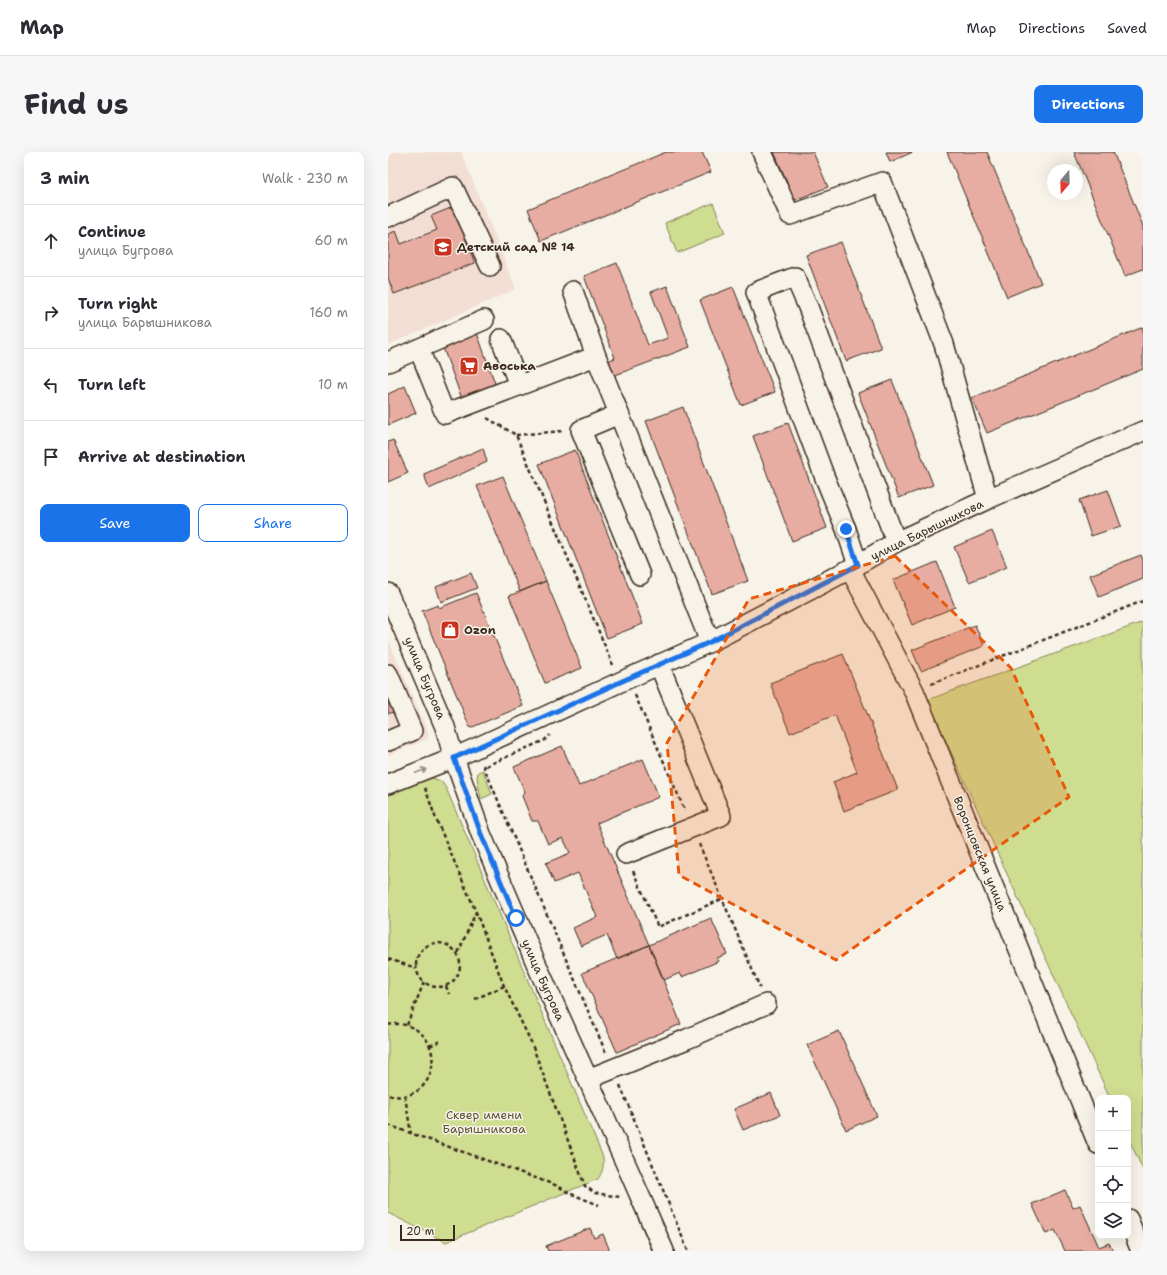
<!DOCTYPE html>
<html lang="en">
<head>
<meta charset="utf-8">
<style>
  body { margin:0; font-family:"Shantell Sans",sans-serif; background:#f7f7f7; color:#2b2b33 }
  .controls { position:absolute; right:12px; bottom:12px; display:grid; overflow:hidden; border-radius:8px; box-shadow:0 4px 16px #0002 }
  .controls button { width:36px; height:36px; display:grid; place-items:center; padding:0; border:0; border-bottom:1px solid #e1e1e2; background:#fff; color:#2b2b33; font:20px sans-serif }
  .compass { position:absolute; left:659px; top:12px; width:36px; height:36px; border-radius:50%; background:#fff; box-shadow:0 4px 16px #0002; rotate:199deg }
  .scale { position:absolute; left:12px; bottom:10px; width:55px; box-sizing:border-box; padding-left:4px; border:2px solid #3b2a1e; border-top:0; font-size:11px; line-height:14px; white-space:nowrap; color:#3b2a1e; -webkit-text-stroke:3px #f7f3e8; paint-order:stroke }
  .stop { position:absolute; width:12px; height:12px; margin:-9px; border:3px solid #1a73e8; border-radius:50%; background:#fff }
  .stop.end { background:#1a73e8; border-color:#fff; box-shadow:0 1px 4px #0008 }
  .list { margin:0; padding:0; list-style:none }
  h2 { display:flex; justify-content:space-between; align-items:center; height:52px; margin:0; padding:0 16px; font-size:17px }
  h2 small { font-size:13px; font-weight:400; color:#7c7c81 }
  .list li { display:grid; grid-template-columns:26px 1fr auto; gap:12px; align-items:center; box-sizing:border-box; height:72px; padding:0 16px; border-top:1px solid #e1e1e2 }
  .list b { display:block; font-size:15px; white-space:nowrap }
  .list p { margin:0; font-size:13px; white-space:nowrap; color:#7c7c81 }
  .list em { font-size:13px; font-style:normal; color:#7c7c81 }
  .actions { display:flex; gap:8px; padding:12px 16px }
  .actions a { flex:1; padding:9px 0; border:1px solid #1a73e8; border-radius:8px; text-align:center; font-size:14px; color:#1a73e8 }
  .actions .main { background:#1a73e8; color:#fff }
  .icon { flex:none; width:22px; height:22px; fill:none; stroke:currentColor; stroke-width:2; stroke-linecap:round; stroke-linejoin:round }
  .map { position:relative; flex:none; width:755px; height:1099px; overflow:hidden; border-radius:8px }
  header { display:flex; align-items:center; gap:24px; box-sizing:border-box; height:56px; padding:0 20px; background:#fff; border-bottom:1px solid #e1e1e2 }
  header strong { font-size:19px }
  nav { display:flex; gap:22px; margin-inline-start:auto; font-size:14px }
  .intro { display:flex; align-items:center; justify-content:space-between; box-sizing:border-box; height:96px; padding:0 24px }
  h1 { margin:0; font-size:28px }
  .button { padding:10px 18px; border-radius:8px; background:#1a73e8; color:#fff; font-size:14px; font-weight:700 }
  main { display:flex; gap:24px; padding:0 24px }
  aside { flex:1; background:#fff; border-radius:8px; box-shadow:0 4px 16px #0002 }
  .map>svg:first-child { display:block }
  .built { fill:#f2ded3 }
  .green { fill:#cfdd91; stroke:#858458 }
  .building { fill:#e7ada3; stroke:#3b2a1e }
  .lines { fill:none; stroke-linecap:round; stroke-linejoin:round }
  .minor-casing { stroke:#3b2a1e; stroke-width:22 }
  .path { stroke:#3b2a1e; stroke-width:2.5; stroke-dasharray:4 3; stroke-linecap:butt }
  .minor { stroke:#f7f3e8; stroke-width:19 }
  .oneway { stroke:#998e83 }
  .route { stroke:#1a73e8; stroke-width:5 }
  .marked { fill:#e8590c; fill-opacity:0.2; stroke:#e8590c; stroke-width:3; stroke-dasharray:8 5; stroke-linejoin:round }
  .labels { text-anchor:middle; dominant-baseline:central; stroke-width:3; stroke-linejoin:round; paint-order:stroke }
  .poi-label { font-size:12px; font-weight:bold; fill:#3b2a1e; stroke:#f7f3e8; text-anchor:start }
  .street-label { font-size:12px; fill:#3b2a1e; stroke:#f7f3e8 }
  .park-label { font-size:12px; fill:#594e35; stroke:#f7f3e8 }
</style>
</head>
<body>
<header>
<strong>Map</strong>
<nav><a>Map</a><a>Directions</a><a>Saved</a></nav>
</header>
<div class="intro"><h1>Find us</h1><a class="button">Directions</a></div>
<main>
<aside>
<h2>3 min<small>Walk · 230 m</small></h2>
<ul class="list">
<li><svg class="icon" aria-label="ahead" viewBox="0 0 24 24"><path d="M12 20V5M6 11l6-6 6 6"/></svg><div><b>Continue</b><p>улица Бугрова</p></div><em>60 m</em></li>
<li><svg class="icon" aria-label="right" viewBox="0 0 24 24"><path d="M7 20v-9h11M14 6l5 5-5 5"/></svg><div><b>Turn right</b><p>улица Барышникова</p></div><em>160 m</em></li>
<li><svg class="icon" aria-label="left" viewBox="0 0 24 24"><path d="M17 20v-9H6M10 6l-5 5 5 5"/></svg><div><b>Turn left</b></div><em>10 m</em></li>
<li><svg class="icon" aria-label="arrive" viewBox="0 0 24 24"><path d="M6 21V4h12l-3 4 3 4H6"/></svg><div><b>Arrive at destination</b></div></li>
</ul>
<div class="actions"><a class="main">Save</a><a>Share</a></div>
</aside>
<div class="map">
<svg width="755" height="1099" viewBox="0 0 755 1099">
  <rect width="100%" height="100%" fill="#f7f3e8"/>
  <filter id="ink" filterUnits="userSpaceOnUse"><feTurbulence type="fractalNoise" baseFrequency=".025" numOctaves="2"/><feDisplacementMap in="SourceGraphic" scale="8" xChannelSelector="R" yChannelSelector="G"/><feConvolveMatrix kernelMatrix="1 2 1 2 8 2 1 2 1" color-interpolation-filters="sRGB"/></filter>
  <g filter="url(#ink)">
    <path class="built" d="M0,0H73L128,137L0,193Z
      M0,487L41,582L39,587L0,603Z"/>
    <path class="green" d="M325,51L337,81L289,101L277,71Z
      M755,470V1018L740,985V946H722L539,548Z
      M95,618L104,642L93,647L89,626L90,620Z
      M44,626L53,629L58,636L215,1005C216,1014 215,1019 210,1027L58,1090L0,1061V643L37,628Z
      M245,1043L268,1099H264L241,1045Z"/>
    <path class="building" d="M278,0H314L323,20L153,89L140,57Z
      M386,0H425L440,35L407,48Z
      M498,0H525L502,10Z
      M559,0H599L653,131L619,145Z
      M686,0H725L755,74V117L737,124Z
      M65,55L87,111L6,142L0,126V82L8,79L13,92L49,78L43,64Z
      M453,90L493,196L458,209L418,103Z
      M229,111L260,193L280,186L263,140L279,134L302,195L222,225L217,210L227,206L196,124Z
      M345,135L387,240L353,253L312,148Z
      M755,175V217L599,281L584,246Z
      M89,181L108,234L74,247L54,193Z
      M504,228L545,333L511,346L470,241Z
      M17,234L28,261L0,273V242Z
      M295,255L360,429L324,442L258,269Z
      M400,271L439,376L404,389L365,284Z
      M5,288L20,321L0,330V290Z
      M95,296L99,310L41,337L36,322Z
      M187,298L255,472L219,486L151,312Z
      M115,324L158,429L132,440L89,334Z
      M720,338L733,374L703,384L691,348Z
      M604,379L619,415L581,430L566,395Z
      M753,403L755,408V427L711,445L702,423Z
      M549,410L567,455L524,473L505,428Z
      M83,421L89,436L53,450L48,435Z
      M158,429L194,516L157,531L121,444Z
      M88,441L135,554L82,576L34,459L50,453L51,456Z
      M587,473L596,494L533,519L524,498Z
      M455,502L510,638L456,659L445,630L469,620L447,563L402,581L382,531Z
      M0,542L7,559L0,562Z
      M174,594L191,634L255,607L271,645L209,671L261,793L229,807L219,783L193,794L185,776L209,765L190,721L166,731L158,711L182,701L175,686L160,692L150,669H144L134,644L137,640L126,615Z
      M323,766L339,802L329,806L331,809L294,825L292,821L276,828L261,793Z
      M261,793L293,872L229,900L194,821Z
      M451,879L489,964L458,978L419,893Z
      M383,941L392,963L355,978L346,957Z
      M677,1038L685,1056L692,1053L711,1095L721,1091L725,1099H677L667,1078L658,1082L644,1052Z
      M202,1076L206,1086L215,1082L222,1099H160L158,1094Z"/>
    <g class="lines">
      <defs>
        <path id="minor" d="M374,0L402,63L494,30L556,192L600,347
          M0,65L65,35L102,114
          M113,187L131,233
          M31,197L57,262L208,204L185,139
          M208,204L322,490
          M0,210L96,168
          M231,262L193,278L252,423
          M470,413L458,377L437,326L368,140L407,125L420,155L508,390
          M462,417L526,539L710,992
          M0,441L57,575L66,606L93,682L151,818L241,1019L276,1099
          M0,522L24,579L0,589
          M0,632L66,606L232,530L322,490L462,417L508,390L600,347L755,279
          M238,702L333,664L271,512
          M200,927L299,887L378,852
          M740,1067L753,1099"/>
      </defs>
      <use href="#minor" class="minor-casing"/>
      <path class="path" d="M99,266L128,283L225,513
        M128,283L175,279
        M543,532L755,449
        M247,543L297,659
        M95,613L218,901
        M98,614L157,588L162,583
        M37,636L48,667L88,760L116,834L143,890L197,1034L207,1041L232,1045
        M311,692L372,836
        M245,719L270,775L334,747
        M28 813a22 22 0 1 1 44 0a22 22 0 1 1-44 0Z
        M70,801L88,760
        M0,807L28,816
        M58,834L61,842
        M87,847L116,834
        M0,873C10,871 18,872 27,877C55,893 48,939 16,944C10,945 5,944 0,943
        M19,873L36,830
        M42,894L52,889
        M232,933L300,1099
        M17,944L23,982
        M0,973L170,1034L181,1041L211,1053"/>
      <use href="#minor" class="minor"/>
    </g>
    <defs><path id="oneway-shaft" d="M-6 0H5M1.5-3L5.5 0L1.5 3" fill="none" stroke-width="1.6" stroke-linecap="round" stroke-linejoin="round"/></defs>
    <use class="oneway" href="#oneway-shaft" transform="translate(33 619) rotate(-21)"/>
  </g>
  <g class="lines" filter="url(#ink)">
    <path class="route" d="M128,766L93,682L66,606L232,530L322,490L470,413L458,377"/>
  </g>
  <path class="marked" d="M507,404L623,516L681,645L448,808L291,723L279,591L361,447Z"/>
  <defs>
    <symbol id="school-square" viewBox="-11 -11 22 22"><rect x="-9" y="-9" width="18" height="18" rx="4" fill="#c8321e" stroke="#f7f3e8"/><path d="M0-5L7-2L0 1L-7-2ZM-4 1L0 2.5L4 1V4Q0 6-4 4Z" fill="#fff"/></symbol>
    <symbol id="supermarket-square" viewBox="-11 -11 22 22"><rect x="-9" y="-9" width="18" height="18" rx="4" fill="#c8321e" stroke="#f7f3e8"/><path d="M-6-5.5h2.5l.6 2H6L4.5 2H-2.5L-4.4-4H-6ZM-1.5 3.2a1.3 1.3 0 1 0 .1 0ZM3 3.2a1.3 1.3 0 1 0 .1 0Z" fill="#fff"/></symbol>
    <symbol id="shop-square" viewBox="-11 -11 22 22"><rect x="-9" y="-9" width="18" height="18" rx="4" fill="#c8321e" stroke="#f7f3e8"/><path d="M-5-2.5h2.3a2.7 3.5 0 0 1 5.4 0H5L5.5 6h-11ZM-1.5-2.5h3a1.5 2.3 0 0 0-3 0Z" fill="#fff"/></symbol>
  </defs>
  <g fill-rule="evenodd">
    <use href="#school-square" x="44" y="84" width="22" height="22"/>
    <use href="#supermarket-square" x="70" y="203" width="22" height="22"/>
    <use href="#shop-square" x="51" y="467" width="22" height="22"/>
  </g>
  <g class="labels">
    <g class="poi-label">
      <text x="69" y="95">Детский сад № 14</text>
      <text x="95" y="214">Авоська</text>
      <text x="76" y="478">Ozon</text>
    </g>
    <g class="street-label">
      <text transform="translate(539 378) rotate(-26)">улица Барышникова</text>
      <text transform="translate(37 526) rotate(67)">улица Бугрова</text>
      <text transform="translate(592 702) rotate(68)">Воронцовская улица</text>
      <text transform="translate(155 828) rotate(66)">улица Бугрова</text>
    </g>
    <g class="park-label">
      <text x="96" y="963">Сквер имени<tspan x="96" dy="14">Барышникова</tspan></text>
    </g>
  </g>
</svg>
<div class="controls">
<button>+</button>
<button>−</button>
<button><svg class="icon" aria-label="locate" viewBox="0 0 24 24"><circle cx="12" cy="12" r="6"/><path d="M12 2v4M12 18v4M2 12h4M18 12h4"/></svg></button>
<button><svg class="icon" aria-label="layers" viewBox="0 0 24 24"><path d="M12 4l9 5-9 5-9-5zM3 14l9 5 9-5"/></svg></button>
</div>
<svg class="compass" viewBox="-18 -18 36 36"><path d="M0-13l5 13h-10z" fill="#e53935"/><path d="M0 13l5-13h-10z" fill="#7c7c81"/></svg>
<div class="scale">20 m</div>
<div class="stop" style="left:128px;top:766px"></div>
<div class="stop end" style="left:458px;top:377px"></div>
</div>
</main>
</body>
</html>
